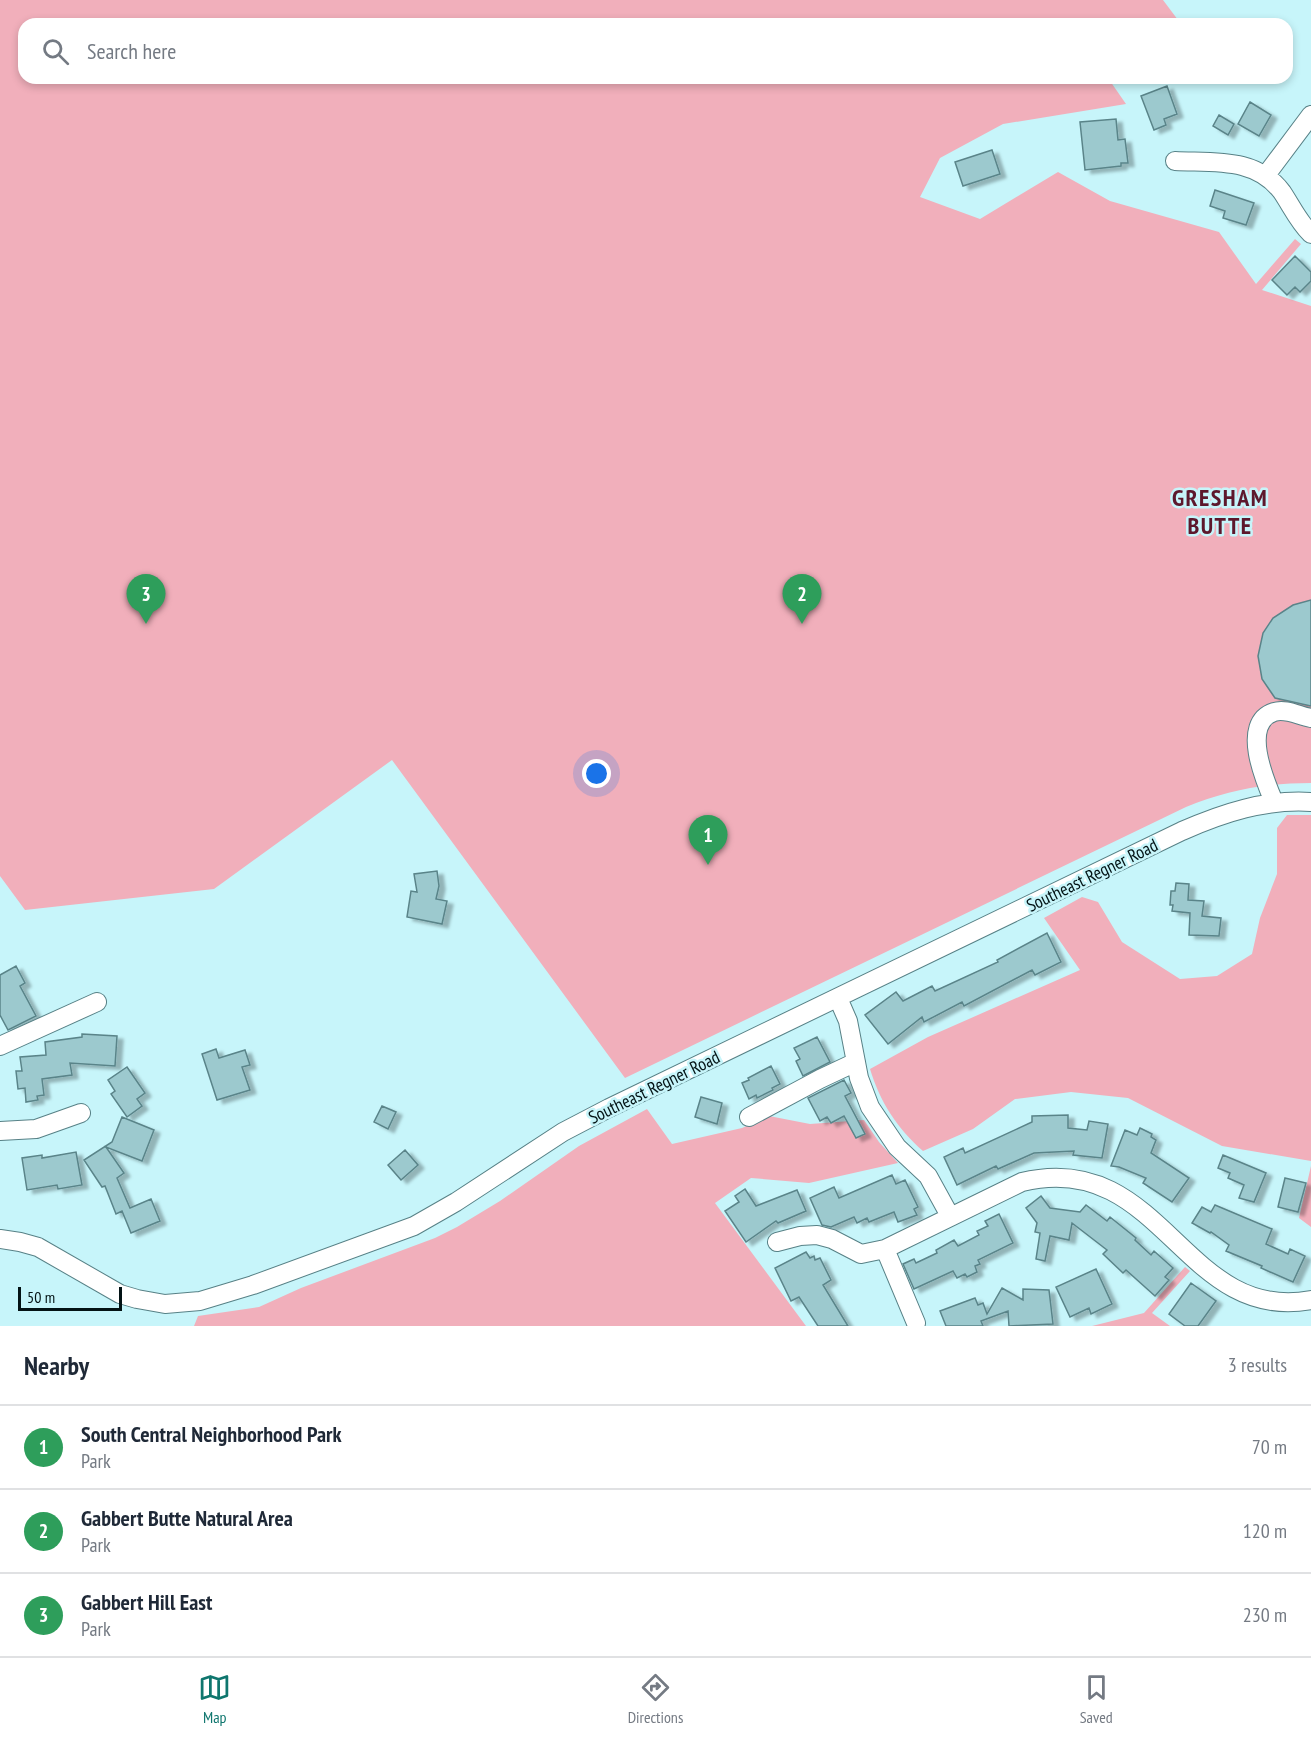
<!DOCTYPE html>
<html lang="en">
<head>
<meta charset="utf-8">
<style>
  body { margin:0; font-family:"PT Sans Narrow",sans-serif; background:#f6f6f7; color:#1f2937 }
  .scale { position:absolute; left:18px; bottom:15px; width:104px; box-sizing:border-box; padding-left:6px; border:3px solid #031315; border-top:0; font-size:16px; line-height:21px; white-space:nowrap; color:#031315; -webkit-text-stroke:4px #c7f5fa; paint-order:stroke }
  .you { position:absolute; left:597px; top:774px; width:21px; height:21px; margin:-15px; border:4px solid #fff; border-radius:50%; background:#1a73e8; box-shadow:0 0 0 9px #1a73e833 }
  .badge { display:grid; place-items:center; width:39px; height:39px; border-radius:50%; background:#0f766e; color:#fff; font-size:20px; font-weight:700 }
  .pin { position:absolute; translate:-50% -50px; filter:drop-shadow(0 2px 3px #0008) }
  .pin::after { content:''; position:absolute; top:32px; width:21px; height:18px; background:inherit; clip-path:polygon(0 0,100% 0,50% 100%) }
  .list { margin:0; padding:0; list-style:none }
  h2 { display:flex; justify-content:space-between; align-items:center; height:78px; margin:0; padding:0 24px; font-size:26px }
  h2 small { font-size:20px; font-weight:400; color:#747a83 }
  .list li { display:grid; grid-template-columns:39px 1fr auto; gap:18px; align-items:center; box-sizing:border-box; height:84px; padding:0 24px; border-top:2px solid #e0e1e3 }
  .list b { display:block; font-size:22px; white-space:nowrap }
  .list p { margin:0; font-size:20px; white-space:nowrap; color:#747a83 }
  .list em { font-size:20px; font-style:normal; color:#747a83 }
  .icon { flex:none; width:33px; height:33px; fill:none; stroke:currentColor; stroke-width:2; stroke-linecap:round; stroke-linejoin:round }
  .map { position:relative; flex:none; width:1311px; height:1326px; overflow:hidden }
  .search { position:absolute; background:#fff; box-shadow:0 3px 9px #0003; left:18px; right:18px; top:18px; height:66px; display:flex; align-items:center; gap:15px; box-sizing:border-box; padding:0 21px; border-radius:18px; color:#747a83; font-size:22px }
  .sheet { height:330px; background:#fff }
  nav { display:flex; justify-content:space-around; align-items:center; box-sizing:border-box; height:84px; border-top:2px solid #e0e1e3; background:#fff; font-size:16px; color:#747a83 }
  nav a { display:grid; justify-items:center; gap:3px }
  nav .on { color:#0f766e }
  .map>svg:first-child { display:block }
  .green { fill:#f1afbb }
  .building { fill:#9cc9ce; stroke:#5a8489; stroke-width:1.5; filter:url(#shadow) }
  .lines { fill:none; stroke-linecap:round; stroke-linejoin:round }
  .minor-casing { stroke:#578186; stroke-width:20 }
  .minor { stroke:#fff; stroke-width:18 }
  .labels { text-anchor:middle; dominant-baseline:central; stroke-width:5; stroke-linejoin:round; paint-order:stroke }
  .street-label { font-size:18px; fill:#031315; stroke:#c7f5fa }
  .district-label { font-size:24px; font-weight:bold; letter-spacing:1.5px; fill:#5d182c; stroke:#c7f5fa }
</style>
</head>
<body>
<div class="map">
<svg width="1311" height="1326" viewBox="0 0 1311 1326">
  <defs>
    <filter id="shadow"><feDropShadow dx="6" dy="3.5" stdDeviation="1.5" flood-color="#0004"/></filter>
  </defs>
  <rect width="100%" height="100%" fill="#c7f5fa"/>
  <path class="green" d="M0,0H1163L1181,24H24V78H1108L1126,104L1003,124L940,158L920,197L980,219L1058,172L1110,201L1219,232L1256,284L1295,239L1301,244L1262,290L1311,306V783C1267,783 1227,790 1186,807L625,1078L392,760L214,889L25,910L0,876Z
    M1287,815H1311V1161L1222,1146L1128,1098L1071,1092L1015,1099L973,1129L923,1151C897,1128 880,1102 870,1069L928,1037L1080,970L1044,918L1082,897L1098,902L1122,942L1180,979L1217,976L1252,954L1260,918L1277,874V828Z
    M647,1109L672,1144L742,1128L769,1116L810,1124L864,1120L879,1142L898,1163L809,1183L751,1178L715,1203L806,1326H194L198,1316L259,1307L301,1288L435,1238L457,1227L500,1201L579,1146Z
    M1311,1166V1227L1299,1218Z
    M1185,1267L1190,1271L1152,1313L1170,1326H1092L1144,1313Z"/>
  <path class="building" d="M1167,86L1177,114L1164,119L1166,125L1154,130L1141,96Z
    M1250,102L1271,115L1259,136L1238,124Z
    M1219,115L1234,124L1228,135L1213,126Z
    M1116,119L1118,140L1125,139L1128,163H1121V166L1085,170L1080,122Z
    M992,150L1000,174L963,186L955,162Z
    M1215,190L1254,203L1246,225L1223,218L1225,211L1210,206Z
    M1295,256L1311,272V281L1300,292L1295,287L1287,295L1272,280Z
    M1311,600V706L1275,698L1262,679L1258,656L1263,633L1273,618L1293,605Z
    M437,871L439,886L436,899L447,901L442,924L407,917L411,891L417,892L414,874Z
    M1176,883L1189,884L1188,900L1204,901L1202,916L1221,918L1219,936L1189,935L1190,913L1172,911L1173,905H1170L1171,891H1175Z
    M1047,933L1061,962L1035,975L1032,970L964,1006L962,1002L924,1022L922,1017L888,1044L865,1015L896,992L903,1001L932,986L935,991L998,962L997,960Z
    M16,966L25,983L20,986L36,1016L8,1030L0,1015V975Z
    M82,1034L117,1036L115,1066L70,1063L72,1075L42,1079L44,1095L37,1096L38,1100L26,1102L25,1088L18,1089L16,1071H22L20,1057L46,1055L45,1042L82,1037Z
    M817,1037L830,1062L803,1076L796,1061L800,1059L794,1048Z
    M216,1049L219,1058L245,1050L250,1065L242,1067L250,1090L217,1100L202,1054Z
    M771,1066L780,1084L772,1088L773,1090L757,1098L756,1095L749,1099L742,1083L749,1080L748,1078Z
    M127,1067L145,1093L137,1099L142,1106L127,1117L111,1094L115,1091L108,1080Z
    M844,1080L851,1093L845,1096L865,1134L856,1138L844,1116L831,1123L827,1117L820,1121L808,1098Z
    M701,1097L722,1103L717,1124L695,1117Z
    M382,1106L396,1112L388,1129L374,1122Z
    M1068,1115V1128L1087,1130L1089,1121L1108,1124L1102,1158L1073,1155L1074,1151L1034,1153L998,1169L996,1166L957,1185L944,1157L963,1148L965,1153L1032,1122V1116Z
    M122,1117L154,1130L142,1161L106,1147L124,1173L117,1178L130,1208L151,1199L160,1221L131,1233L122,1211L116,1214L105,1186L102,1187L84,1160L112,1142Z
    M1140,1128L1152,1134L1151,1137L1156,1140L1151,1153L1189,1178L1172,1202L1143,1183L1146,1178L1119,1167L1111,1166L1125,1130L1137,1135Z
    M405,1150L418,1165L401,1180L388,1165Z
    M76,1152L82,1185L58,1189L57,1185L27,1190L22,1158L42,1155V1158Z
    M1223,1155L1266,1173L1254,1202L1239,1198L1244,1185L1228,1178L1230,1173L1218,1168Z
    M892,1175L896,1184L905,1180L918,1207L914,1209L917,1215L898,1222L894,1212L869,1222L867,1218L857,1223L854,1217L831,1227L822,1225L810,1198L834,1187L839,1198Z
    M1285,1178L1306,1183L1298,1212L1278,1207Z
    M745,1189L756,1206L797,1190L806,1211L778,1223L776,1221L746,1242L725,1211L739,1202L735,1196Z
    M1041,1196L1050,1208L1080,1212L1086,1205L1107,1221L1110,1217L1136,1238L1135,1240L1151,1255L1154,1251L1173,1268L1165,1277L1169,1280L1155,1296L1126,1270L1123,1273L1103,1254L1107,1250L1072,1223L1069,1240L1050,1236L1045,1261L1036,1259L1040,1233L1035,1232L1037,1223L1026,1208Z
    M1215,1205L1272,1229L1266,1244L1288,1254L1290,1249L1305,1256L1293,1282L1261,1268L1262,1266L1226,1251L1229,1245L1211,1232L1210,1233L1192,1223L1202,1207L1211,1212Z
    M999,1214L1013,1243L978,1260L980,1264L975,1266L977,1272L967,1277L965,1274L957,1278L953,1271L914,1289L903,1264L914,1259L916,1263L937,1253L936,1250L954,1240L958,1246L979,1235L977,1231L988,1226L985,1221Z
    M806,1252L810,1258L814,1256L815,1260L820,1258L831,1280L823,1285L848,1326H818L799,1297L791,1301L775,1268Z
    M1096,1269L1112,1304L1091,1314L1089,1308L1070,1317L1056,1287Z
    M1191,1283L1216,1301L1198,1326H1185L1169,1314Z
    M1002,1288L1023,1300V1289L1049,1290L1053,1324L1009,1326L1008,1311L981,1321L983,1326H946L940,1311L975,1298L978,1305L983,1303L987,1314Z"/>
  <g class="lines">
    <defs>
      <path id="minor" d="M1175,161C1214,163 1256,157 1282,192C1292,207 1298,221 1311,234
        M1266,175L1311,115
        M1274,802C1265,781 1240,723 1274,712C1286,708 1299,716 1311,718
        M838,998L848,1021L859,1078L870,1107L897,1147L928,1176L950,1216
        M0,1046L97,1002
        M749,1117L820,1079L856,1062
        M0,1131L36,1129L81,1113
        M0,1239L20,1242L38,1247L120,1294L137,1299L165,1304L200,1301L253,1285L414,1226L456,1202L563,1132L609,1108L1182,831C1223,813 1265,799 1311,802
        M777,1242L800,1236L817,1235L832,1239L861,1254L885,1249L1022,1182C1162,1148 1183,1324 1311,1300
        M885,1249L916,1323"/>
    </defs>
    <use href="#minor" class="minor-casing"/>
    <use href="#minor" class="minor"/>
  </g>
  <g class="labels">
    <g class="street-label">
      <text transform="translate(1092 875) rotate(-26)">Southeast Regner Road</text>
      <text transform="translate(654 1087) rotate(-26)">Southeast Regner Road</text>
    </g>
    <g class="district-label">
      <text x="1220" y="497">GRESHAM<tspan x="1220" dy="28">BUTTE</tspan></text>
    </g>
  </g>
</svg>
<div class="scale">50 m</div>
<div class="you"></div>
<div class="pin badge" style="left:708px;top:865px;background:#2e9e5b">1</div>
<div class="pin badge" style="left:802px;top:624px;background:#2e9e5b">2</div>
<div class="pin badge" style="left:146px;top:624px;background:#2e9e5b">3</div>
<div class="search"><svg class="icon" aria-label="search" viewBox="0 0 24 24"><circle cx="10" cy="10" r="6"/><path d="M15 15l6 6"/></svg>Search here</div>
</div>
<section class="sheet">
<h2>Nearby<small>3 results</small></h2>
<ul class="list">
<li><span class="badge" style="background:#2e9e5b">1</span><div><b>South Central Neighborhood Park</b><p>Park</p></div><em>70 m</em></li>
<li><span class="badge" style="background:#2e9e5b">2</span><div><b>Gabbert Butte Natural Area</b><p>Park</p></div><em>120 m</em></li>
<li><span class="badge" style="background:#2e9e5b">3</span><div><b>Gabbert Hill East</b><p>Park</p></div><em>230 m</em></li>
</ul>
</section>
<nav>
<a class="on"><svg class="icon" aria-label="map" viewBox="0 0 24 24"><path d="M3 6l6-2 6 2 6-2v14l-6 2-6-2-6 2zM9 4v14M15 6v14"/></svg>Map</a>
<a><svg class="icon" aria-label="directions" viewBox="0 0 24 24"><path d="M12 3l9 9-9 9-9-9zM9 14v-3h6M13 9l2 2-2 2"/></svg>Directions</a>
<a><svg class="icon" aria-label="saved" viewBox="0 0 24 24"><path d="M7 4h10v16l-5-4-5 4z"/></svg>Saved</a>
</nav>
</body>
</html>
